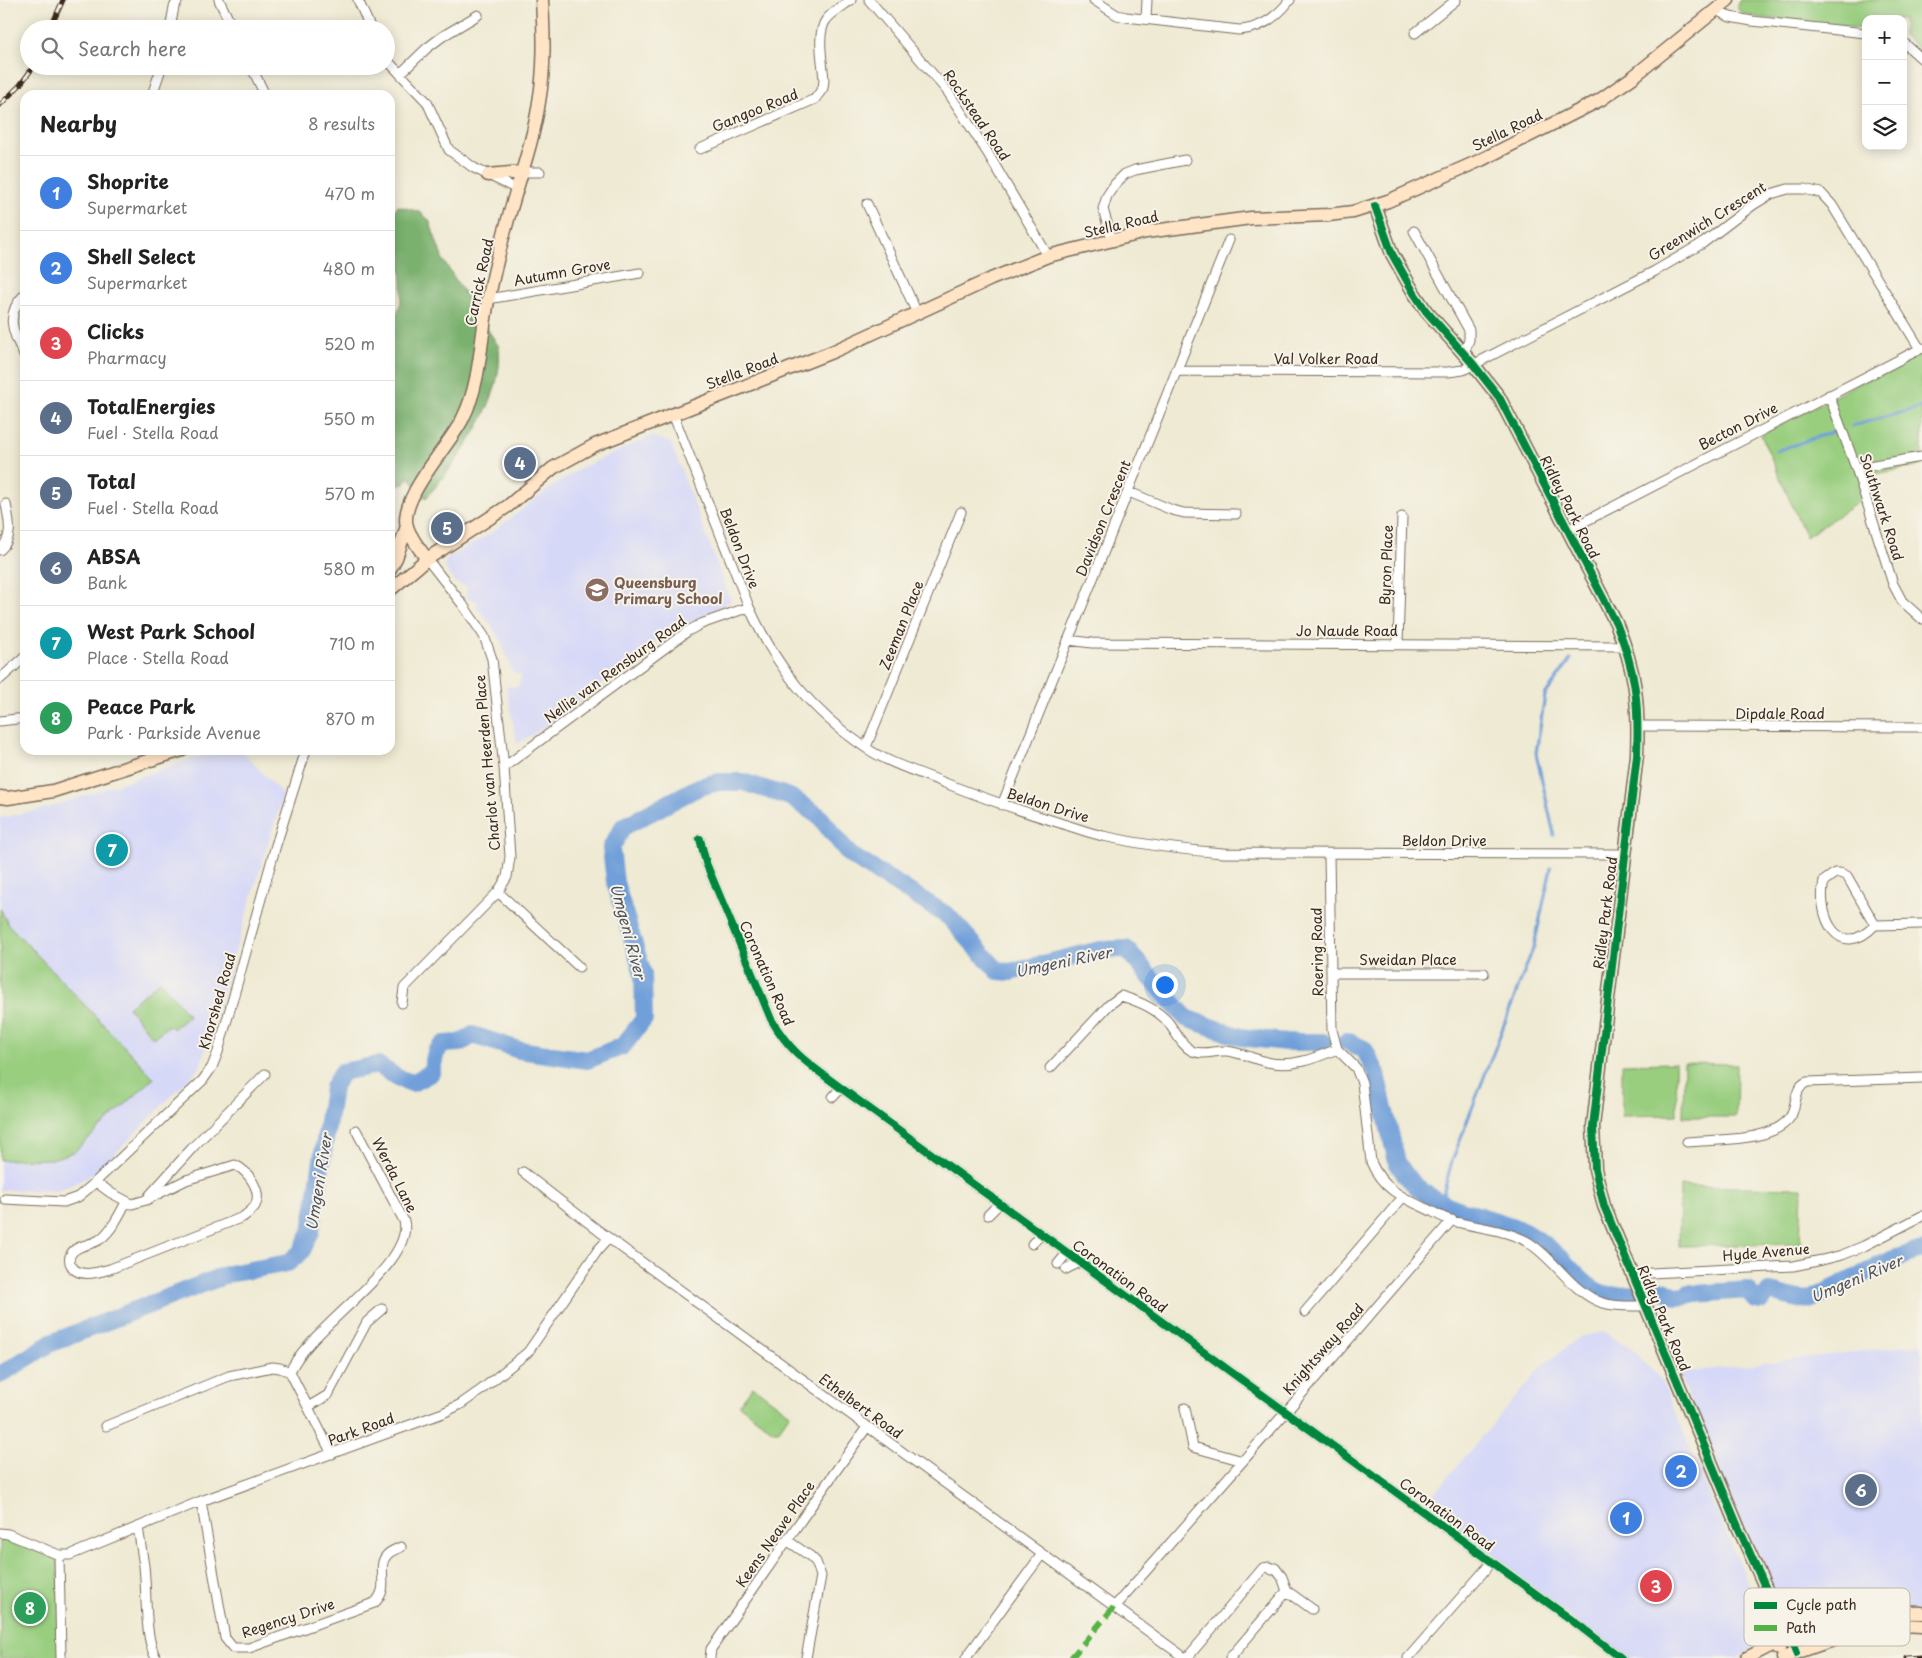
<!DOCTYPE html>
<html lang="en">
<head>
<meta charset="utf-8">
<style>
  body { margin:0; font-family:"Playpen Sans",sans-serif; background:#f6f6f6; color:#222 }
  .controls { position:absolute; right:15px; top:15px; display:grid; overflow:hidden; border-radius:10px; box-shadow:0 2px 12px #0003 }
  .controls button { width:45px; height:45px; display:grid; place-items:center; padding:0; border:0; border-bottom:1px solid #e0e0e0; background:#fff; color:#222; font:25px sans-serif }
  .you { position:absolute; left:1164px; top:984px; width:18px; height:18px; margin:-12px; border:4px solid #fff; border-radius:50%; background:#1a73e8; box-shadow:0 0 0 8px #1a73e833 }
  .badge { display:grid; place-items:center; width:32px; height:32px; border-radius:50%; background:#1a73e8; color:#fff; font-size:16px; font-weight:700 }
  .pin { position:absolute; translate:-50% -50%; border:2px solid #fff; box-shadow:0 1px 5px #0006 }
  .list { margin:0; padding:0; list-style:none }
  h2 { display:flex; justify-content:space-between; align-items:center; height:65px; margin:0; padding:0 20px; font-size:21px }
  h2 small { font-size:16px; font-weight:400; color:#767676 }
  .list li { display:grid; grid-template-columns:32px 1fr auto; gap:15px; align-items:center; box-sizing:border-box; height:75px; padding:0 20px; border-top:1px solid #e0e0e0 }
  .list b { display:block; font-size:19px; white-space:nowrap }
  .list p { margin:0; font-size:16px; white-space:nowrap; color:#767676 }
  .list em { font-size:16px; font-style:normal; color:#767676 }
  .icon { flex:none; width:28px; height:28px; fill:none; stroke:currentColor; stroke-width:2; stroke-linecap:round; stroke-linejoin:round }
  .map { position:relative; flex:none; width:1922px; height:1658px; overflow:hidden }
  .search { position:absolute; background:#fff; box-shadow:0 2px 12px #0003; left:20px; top:20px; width:375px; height:55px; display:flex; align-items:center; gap:12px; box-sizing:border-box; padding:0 18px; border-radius:28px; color:#767676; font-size:19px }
  .panel { position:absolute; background:#fff; box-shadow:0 2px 12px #0003; left:20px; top:90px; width:375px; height:665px; border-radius:15px }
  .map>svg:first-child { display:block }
  .built { fill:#d6d8f8 }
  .green { fill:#99ce7f; stroke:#6a7c4e }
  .forest { fill:#7ab16e; stroke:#5a6e46 }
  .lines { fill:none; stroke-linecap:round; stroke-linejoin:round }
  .stream { stroke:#709fd9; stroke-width:3 }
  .river { stroke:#709fd9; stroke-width:18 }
  .street-casing { stroke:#7a6d5d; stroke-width:11 }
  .secondary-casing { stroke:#7a6d5d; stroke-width:15 }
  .street { stroke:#fff; stroke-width:9 }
  .secondary { stroke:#ffe4c6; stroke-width:12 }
  .rail-casing { stroke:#3b2a1e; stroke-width:5 }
  .rail { stroke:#f7f3e8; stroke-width:3; stroke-dasharray:9; stroke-linecap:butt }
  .quiet { stroke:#57b245; stroke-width:6; stroke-dasharray:12 6; stroke-linecap:butt }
  .cycleway-casing { stroke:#f7f3e8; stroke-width:11 }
  .cycleway { stroke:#00873e; stroke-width:8 }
  .labels { text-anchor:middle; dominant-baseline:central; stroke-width:4; stroke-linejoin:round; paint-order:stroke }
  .street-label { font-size:14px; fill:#3b2a1e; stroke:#f7f3e8 }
  .education-label { font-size:14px; font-weight:bold; fill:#785e54; stroke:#f7f3e8; text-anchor:start }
  .water-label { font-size:15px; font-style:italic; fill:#4e535f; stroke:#f7f3e8 }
  .key { fill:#f7f3e8; stroke:#bfb7ab; stroke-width:1 }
  .key-label { font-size:14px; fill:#3b2a1e }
</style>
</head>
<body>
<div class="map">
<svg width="1922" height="1658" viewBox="0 0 1922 1658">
  <rect width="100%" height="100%" fill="#f7f3e8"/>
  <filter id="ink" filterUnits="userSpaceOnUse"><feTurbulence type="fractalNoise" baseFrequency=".02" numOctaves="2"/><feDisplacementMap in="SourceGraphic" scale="10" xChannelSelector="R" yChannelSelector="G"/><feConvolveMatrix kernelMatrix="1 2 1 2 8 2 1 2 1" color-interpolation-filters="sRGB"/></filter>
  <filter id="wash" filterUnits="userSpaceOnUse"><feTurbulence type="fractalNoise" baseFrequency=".0096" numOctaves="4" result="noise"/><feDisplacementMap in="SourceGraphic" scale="20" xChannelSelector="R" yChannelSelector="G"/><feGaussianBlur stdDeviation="1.12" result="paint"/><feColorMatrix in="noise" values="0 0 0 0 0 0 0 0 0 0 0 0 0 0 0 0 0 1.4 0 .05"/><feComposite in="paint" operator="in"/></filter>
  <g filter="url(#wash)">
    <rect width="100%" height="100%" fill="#efead3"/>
    <path class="built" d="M652,436L671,443L731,601L670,632L647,646L562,717L517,744L506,686L516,687L519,685L521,676L512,671L501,640L481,612L476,608L478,602L466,598L467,587L454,582L444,566L447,558L490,534L547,490L583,467Z
      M219,750H241L283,795L200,1067L98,1171L80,1181L57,1191L0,1190V818L48,808Z
      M1604,1332L1632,1349L1661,1380L1770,1635L1737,1658H1625L1422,1507L1545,1363L1580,1337Z
      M1922,1344V1612L1850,1620L1787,1638L1678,1373Z"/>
    <path class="green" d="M1740,0H1922V51L1903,35V19H1866V29L1756,17C1748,15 1738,15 1737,5Z
      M1922,353V465L1871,475L1872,493L1806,537L1761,435L1905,359Z
      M0,908L8,924L154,1078L74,1152L52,1159L0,1160Z
      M160,981L189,1016L173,1029L169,1025L153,1038L128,1007Z
      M1676,1063L1677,1115L1622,1116V1064Z
      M1684,1063L1737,1064L1736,1117H1683Z
      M1680,1186L1802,1188L1800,1244L1679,1246Z
      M753,1386L790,1414L778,1431H773L739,1405Z
      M0,1536H5L57,1559L65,1658H0Z"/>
    <path class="forest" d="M398,206L420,212L429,220L443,260L499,347C505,400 459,460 426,498L419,492L409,476L405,484L395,486L390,483V324C418,290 388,247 394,210Z"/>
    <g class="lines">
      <path class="stream" d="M1852,426L1922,407
        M1776,451L1835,431
        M1554,835L1536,753L1545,695L1571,659
        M1441,1202L1452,1161L1534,946L1551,868"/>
      <path class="river" d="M1347,1041L1364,1049L1375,1070L1397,1162C1427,1216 1485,1209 1532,1236C1541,1242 1551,1249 1559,1257C1571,1268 1584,1286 1599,1292C1609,1297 1619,1295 1630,1294
        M1650,1292L1664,1290L1677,1297L1685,1296L1689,1293L1696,1294L1747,1290L1756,1300L1762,1301L1769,1292C1783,1294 1799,1302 1812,1299L1893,1259L1922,1250
        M0,1375L51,1343L228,1274L288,1263L301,1252L311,1232L333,1088L342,1072L378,1065L398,1078L412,1083L431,1073L436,1052L444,1044L460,1043L473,1035L519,1050L587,1060L623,1046L644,1019L643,974L615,882L611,848L623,827L699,787L719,782H743L790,797L819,816L850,855L948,916L998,971L1010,972L1100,950L1126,949L1186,1018L1240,1037L1286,1042H1323"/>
    </g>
  </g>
  <g filter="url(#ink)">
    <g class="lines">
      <defs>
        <path id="street" d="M219,0L233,29
          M358,0L371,29
          M869,0L948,92L987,152L1048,256
          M1094,0L1117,15L1126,17L1239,30C1261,29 1277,17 1290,0
          M1716,10L1730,17L1752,21L1866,33
          M1146,19L1147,0
          M170,29L174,7L178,0
          M1415,33L1456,0
          M1903,42L1922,59
          M386,59L427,102L449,150L474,168L517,189
          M251,66L265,95
          M400,74L427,48L443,36L478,15
          M152,95L162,66
          M700,149L815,99L823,88L824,80C823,63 816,34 826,20C832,12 843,6 851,0
          M523,172H540
          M867,204L917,313
          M1414,231L1469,330V340L1464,354
          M1112,240L1103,209L1107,196L1115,184L1125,174L1135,170L1185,160
          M25,294C3,316 14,334 25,357
          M488,299L640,273
          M1177,371L1448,372L1463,370L1655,271L1703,243L1753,205L1771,194L1788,189H1804L1821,193L1832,205L1920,349
          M1829,395L1856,468L1893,584L1902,601L1922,619
          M673,414L749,607C776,667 811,711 866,748C890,764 919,772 945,783C983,798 1021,811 1060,823C1074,827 1088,833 1103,836C1143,845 1182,850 1223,853L1624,854
          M1856,468L1922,457
          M1129,492L1172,510L1184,513L1236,514
          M1568,530L1922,348
          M0,550C14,537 9,521 6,504
          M1068,640L1092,643L1625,646
          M1398,644L1402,517
          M0,679L25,657
          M0,721L25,718
          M1638,726L1922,727
          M866,747L961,512
          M504,767L688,631L701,624L749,607
          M1002,805L1229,240
          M700,839L706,863L771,1019C791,1054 810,1065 841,1088L1573,1621L1621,1658
          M1329,854L1332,1030L1337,1049L1356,1068L1362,1083L1371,1162C1382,1188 1401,1197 1425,1208C1434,1212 1443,1218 1453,1221C1477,1228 1503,1229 1526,1241C1554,1257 1573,1294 1603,1303C1617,1307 1631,1306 1645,1306
          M1835,873H1840L1847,876L1875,925C1839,963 1816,916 1824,881Z
          M498,892L579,967
          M1875,925L1922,924
          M1332,973H1484
          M402,1003L404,988L498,892L507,877L510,857L504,767L492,659L484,636L463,605L427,559
          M1050,1068L1109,1005L1121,996C1138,1001 1156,1008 1168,1022C1175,1031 1181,1045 1192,1051C1203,1056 1215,1050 1226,1051C1240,1052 1253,1059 1267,1062C1291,1068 1316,1058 1337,1049
          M833,1097L841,1088
          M1687,1142C1716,1139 1774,1143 1791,1116C1797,1104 1794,1087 1807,1082L1922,1078
          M523,1172L599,1231L1185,1658
          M96,1182L111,1193L132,1204L146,1200L186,1180L235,1165C248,1171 263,1191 255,1206C252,1210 247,1214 243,1217L110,1269C99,1272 78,1279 71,1265C69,1262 69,1257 71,1254C76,1245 91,1245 99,1240C111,1232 120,1214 126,1202
          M149,1196L194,1146L265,1074
          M5,1199L64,1202L78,1197L90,1187L203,1080L212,1067L218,1052L276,845L306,750
          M988,1215L999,1204
          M1032,1244L1041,1234
          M1058,1264L1067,1253
          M1066,1269L1080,1262
          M1632,1275L1651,1273L1793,1266L1822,1260L1842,1255L1864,1246L1922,1216
          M1305,1312L1403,1197
          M308,1407L328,1395L367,1322L382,1309
          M1185,1408L1193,1447L1243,1461
          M106,1426L229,1376L272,1367L280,1368L290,1372
          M332,1454L290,1372C306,1330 415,1265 404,1221L356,1130
          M201,1501L225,1638L233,1648H249L374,1603C392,1588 375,1567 387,1555C390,1551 397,1549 401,1547
          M138,1527C140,1540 142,1553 144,1566C147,1590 144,1638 156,1658
          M0,1533L8,1534L59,1555H70L201,1501L443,1413L461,1404L481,1390L528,1352L598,1250L609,1238
          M788,1541L810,1556L816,1562L821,1576L806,1658
          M59,1555L61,1658
          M1114,1607L1286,1412L1452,1220
          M710,1658L711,1649C763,1575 814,1501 867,1427
          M966,1658L1042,1554
          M1187,1658L1263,1568L1270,1567L1272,1570L1275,1568L1282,1577L1287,1591
          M1230,1658L1287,1591L1312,1609
          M1408,1658L1492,1562"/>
        <path id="secondary" d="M488,175L523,172
          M1375,206L1392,254L1414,293L1426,311L1473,364L1499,397L1616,623C1636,671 1639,703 1637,755L1593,1126L1595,1169L1604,1206L1739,1529L1766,1589L1778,1606L1796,1653
          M427,559C420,550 411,538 407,527C398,498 451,444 463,418C482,380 480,336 489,296C494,272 500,247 507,223C518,182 533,143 539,102C545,68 544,34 542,0
          M390,569L396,558L407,526
          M390,590L427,559L508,506L553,468L595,445L832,352L991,279L1048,256L1146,232L1251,218L1328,215L1353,212L1388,201L1481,160L1600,100L1633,77L1728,0
          M0,797L8,798L53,791L182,750
          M1766,1589L1764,1603L1779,1649
          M1747,1658C1800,1628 1861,1611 1922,1613
          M1783,1658C1821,1643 1881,1622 1922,1626"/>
      </defs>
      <use href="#street" class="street-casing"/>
      <use href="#secondary" class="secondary-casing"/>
      <use href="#street" class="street"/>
      <use href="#secondary" class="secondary"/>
      <defs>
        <path id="rail" d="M50,29L63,0
          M0,105L20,85L34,66
          M1906,1658L1922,1657"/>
      </defs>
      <use href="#rail" class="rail-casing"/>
      <use href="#rail" class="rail"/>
      <path class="quiet" d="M1071,1658L1114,1607"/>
      <defs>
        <path id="cycleway" d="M1375,206L1392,254L1414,293L1426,311L1473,364L1499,397L1616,623C1636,671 1639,703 1637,755L1593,1126L1595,1169L1604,1206L1739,1529L1766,1589L1778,1606L1796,1653
          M700,839L706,863L771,1019C791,1054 810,1065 841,1088L1573,1621L1621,1658"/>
      </defs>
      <use href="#cycleway" class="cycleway-casing"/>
      <use href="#cycleway" class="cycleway"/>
    </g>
  </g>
  <defs>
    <symbol id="school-disc" viewBox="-11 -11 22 22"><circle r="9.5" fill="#8d6e63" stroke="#f7f3e8"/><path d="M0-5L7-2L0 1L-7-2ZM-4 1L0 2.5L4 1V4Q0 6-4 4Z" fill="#fff"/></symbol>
  </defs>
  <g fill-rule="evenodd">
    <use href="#school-disc" x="583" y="576" width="28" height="28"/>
  </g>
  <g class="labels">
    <g class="street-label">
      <text transform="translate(755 110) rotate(-22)">Gangoo Road</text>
      <text transform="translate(977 115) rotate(56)">Rockstead Road</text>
      <text transform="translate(1507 130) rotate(-26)">Stella Road</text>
      <text transform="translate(1707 221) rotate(-32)">Greenwich Crescent</text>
      <text transform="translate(1121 224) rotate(-13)">Stella Road</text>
      <text transform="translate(562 272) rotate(-10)">Autumn Grove</text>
      <text transform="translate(479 282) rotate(-78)">Carrick Road</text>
      <text x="1326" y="358">Val Volker Road</text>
      <text transform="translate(742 371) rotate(-21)">Stella Road</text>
      <text transform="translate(1738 426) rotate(-27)">Becton Drive</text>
      <text transform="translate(1570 507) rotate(63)">Ridley Park Road</text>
      <text transform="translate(1882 507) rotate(72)">Southwark Road</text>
      <text transform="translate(1103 518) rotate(-68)">Davidson Crescent</text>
      <text transform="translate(740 548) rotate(69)">Beldon Drive</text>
      <text transform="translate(1386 565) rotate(-88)">Byron Place</text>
      <text transform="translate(901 625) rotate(-68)">Zeeman Place</text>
      <text x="1347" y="630">Jo Naude Road</text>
      <text transform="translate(615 669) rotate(-36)">Nellie van Rensburg Road</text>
      <text x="1780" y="713">Dipdale Road</text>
      <text transform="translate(487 763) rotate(-95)">Charlot van Heerden Place</text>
      <text transform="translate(1048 805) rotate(17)">Beldon Drive</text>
      <text x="1444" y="840">Beldon Drive</text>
      <text transform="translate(1605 913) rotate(-83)">Ridley Park Road</text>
      <text transform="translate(1317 952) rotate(-91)">Roering Road</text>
      <text x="1408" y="959">Sweidan Place</text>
      <text transform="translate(767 973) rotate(66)">Coronation Road</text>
      <text transform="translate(217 1001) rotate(-74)">Khorshed Road</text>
      <text transform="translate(395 1175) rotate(63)">Werda Lane</text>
      <text transform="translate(1766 1252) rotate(-5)">Hyde Avenue</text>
      <text transform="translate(1120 1276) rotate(36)">Coronation Road</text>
      <text transform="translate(1664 1318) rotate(67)">Ridley Park Road</text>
      <text transform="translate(1323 1349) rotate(-49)">Knightsway Road</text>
      <text transform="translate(861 1406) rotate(36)">Ethelbert Road</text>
      <text transform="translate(361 1429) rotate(-20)">Park Road</text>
      <text transform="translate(1447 1514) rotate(36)">Coronation Road</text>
      <text transform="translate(775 1534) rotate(-55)">Keens Neave Place</text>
      <text transform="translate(288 1618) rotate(-18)">Regency Drive</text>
    </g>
    <g class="education-label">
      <text x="614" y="582">Queensburg<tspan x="614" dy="16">Primary School</tspan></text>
    </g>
    <g class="water-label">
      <text transform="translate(629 931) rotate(75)">Umgeni River</text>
      <text transform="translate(1063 961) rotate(-12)">Umgeni River</text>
      <text transform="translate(318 1182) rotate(-81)">Umgeni River</text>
      <text transform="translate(1856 1278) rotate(-23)">Umgeni River</text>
    </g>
  </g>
  <rect x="1744" y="1588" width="166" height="58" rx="8" class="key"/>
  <rect x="1754" y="1602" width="23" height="7" fill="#00873e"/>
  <rect x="1754" y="1625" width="23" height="6" fill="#57b245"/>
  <g class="key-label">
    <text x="1786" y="1610">Cycle path</text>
    <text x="1786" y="1633">Path</text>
  </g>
</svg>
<div class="controls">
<button>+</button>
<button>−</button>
<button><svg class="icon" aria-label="layers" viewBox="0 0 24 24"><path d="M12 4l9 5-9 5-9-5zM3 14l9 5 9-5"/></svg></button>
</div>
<div class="you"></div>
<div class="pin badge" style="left:1626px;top:1518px;background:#3f7fe0">1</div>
<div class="pin badge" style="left:1681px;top:1471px;background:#3f7fe0">2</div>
<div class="pin badge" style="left:1656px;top:1586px;background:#e0444e">3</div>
<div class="pin badge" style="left:520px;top:463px;background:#5c6f8a">4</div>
<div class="pin badge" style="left:447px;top:528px;background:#5c6f8a">5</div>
<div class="pin badge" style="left:1861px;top:1490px;background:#5c6f8a">6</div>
<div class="pin badge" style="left:112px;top:850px;background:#0f9aa8">7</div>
<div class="pin badge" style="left:30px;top:1608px;background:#2e9e5b">8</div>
<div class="search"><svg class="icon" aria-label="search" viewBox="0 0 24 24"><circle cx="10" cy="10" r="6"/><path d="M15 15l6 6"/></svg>Search here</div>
<section class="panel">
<h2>Nearby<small>8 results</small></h2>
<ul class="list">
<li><span class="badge" style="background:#3f7fe0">1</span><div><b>Shoprite</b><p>Supermarket</p></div><em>470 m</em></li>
<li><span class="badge" style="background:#3f7fe0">2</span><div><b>Shell Select</b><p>Supermarket</p></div><em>480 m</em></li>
<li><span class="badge" style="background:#e0444e">3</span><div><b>Clicks</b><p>Pharmacy</p></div><em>520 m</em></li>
<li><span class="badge" style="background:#5c6f8a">4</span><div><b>TotalEnergies</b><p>Fuel · Stella Road</p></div><em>550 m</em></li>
<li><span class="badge" style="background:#5c6f8a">5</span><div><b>Total</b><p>Fuel · Stella Road</p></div><em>570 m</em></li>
<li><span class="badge" style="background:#5c6f8a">6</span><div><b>ABSA</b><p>Bank</p></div><em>580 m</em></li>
<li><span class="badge" style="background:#0f9aa8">7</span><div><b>West Park School</b><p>Place · Stella Road</p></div><em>710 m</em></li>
<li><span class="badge" style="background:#2e9e5b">8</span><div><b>Peace Park</b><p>Park · Parkside Avenue</p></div><em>870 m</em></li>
</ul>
</section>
</div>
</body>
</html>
